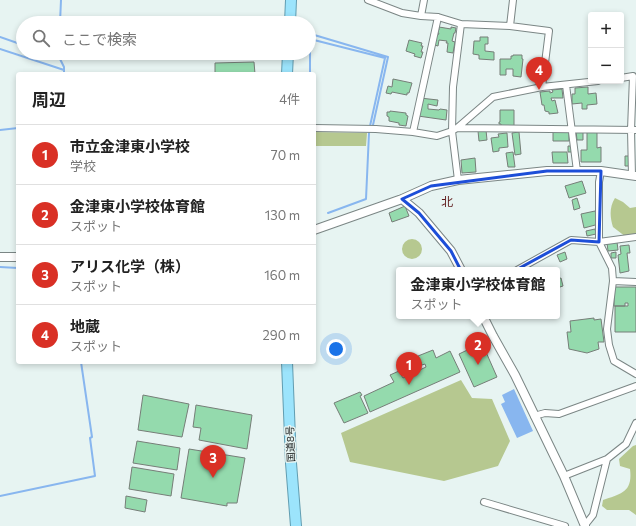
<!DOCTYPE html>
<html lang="ja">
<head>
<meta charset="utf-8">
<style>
  body { margin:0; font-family:Commissioner,"Noto Sans JP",sans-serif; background:#f2f2f2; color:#222 }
  .controls { position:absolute; right:12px; top:12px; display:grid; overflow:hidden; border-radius:4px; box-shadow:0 2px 6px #0003 }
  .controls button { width:36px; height:36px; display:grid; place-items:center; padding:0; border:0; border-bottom:1px solid #e0e0e0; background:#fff; color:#222; font:20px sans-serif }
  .you { position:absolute; left:336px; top:349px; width:14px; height:14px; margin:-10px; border:3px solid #fff; border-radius:50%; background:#1a73e8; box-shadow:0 0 0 6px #1a73e833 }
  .badge { display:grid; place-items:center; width:26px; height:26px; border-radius:50%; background:#d93025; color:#fff; font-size:13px; font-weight:700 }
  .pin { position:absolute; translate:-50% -33px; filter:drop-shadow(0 1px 2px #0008) }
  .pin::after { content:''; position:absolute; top:21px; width:14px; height:12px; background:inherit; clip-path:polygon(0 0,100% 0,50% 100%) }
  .popup { position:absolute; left:396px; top:267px; width:164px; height:52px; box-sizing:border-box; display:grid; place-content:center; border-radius:4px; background:#fff; filter:drop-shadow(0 1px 3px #0005); font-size:13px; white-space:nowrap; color:#767676 }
  .popup b { font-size:15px; color:#222 }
  .popup::after { content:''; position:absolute; left:50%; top:100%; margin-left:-8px; border:8px solid transparent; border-top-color:#fff }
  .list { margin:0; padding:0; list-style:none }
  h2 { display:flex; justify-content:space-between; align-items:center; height:52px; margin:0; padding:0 16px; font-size:17px }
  h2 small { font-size:13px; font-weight:400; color:#767676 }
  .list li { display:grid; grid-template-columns:26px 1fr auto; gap:12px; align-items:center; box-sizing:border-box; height:60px; padding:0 16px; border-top:1px solid #e0e0e0 }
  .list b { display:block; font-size:15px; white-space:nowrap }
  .list p { margin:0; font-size:13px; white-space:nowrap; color:#767676 }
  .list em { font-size:13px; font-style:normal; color:#767676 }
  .icon { flex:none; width:22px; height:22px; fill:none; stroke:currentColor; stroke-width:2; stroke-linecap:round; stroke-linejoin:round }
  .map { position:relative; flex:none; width:636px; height:526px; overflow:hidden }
  .search { position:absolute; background:#fff; box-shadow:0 2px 6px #0003; left:16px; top:16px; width:300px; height:44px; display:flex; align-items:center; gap:10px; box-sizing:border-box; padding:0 14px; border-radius:22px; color:#767676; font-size:15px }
  .panel { position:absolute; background:#fff; box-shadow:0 2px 6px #0003; left:16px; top:72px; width:300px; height:292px; border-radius:4px }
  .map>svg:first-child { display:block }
  .green { fill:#b6c890 }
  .water { fill:#88b6ef }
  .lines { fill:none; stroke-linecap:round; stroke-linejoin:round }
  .stream { stroke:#88b6ef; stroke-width:2 }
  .building { fill:#94daad; stroke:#767e78 }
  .minor-casing { stroke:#7b8685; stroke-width:8 }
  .tertiary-casing { stroke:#7b8685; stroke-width:10 }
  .trunk-casing { stroke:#619db1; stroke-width:12 }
  .minor { stroke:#fff; stroke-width:6 }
  .tertiary { stroke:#fff; stroke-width:8 }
  .trunk { stroke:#9ce4fc; stroke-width:10 }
  .marked { fill:none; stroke:#1d4ed8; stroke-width:3; stroke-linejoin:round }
  .labels { text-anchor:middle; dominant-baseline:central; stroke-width:3; stroke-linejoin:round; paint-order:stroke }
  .street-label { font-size:10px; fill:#232727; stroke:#e7f4f2 }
  .quarter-label { font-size:12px; fill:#5f1b1b; stroke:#e7f4f2 }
</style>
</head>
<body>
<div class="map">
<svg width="636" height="526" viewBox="0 0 636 526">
  <rect width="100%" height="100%" fill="#e7f4f2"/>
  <path class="green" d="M314,132L367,133L366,146H314Z
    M615,198L623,202L630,208L636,207V235L626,237L613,227C610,218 609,207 615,198Z
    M402 249a10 10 0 1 1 20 0a10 10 0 1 1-20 0Z
    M461,380L472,398L492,399L510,441L498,466L444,481L350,462L341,433Z
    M636,445V515L629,510H607L602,506L603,500C621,494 633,492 630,469L620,466L619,459L633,446Z"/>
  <path class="water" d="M514,389L533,431L517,438L501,404L505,402L502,395Z"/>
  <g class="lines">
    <path class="stream" d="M60,23L61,0
      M311,34L388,57L373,125
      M0,37L23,45
      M0,49L64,70
      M47,53L59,57V53
      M59,57L64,67V74
      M310,74V39L385,58L370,126
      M0,130L18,128
      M328,213L366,199L369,133
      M0,267L18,268
      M0,496L95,476L90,438L92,437L81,362"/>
  </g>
  <path class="building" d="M439,27L451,29V27L456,28L455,33H454L452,41L455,42L453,53L447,52L448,43H446L447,41L439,40L438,46L431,44L433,34L438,35L439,33H436L437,30H439Z
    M480,37H488V44H485V51L494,52V60L479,59V55L473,54L474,41H480Z
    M409,40L422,43L421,46H423L421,52H423L421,58L414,56L415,54L406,51Z
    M513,55H522V59H523L521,77L513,76V69H506V75H500V59H511V56H513Z
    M254,62L255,74H215V63Z
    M393,79L412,83L409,93H407V95L392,92L391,94L386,93L388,86L392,87Z
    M588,87V94L596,93L597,104L587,105V109H582V103L572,104V94H575V88Z
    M562,89L563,98H551L552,101L555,100L558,113L549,114V112L545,111L544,105H542L540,92L550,91V93L553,92L552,90Z
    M420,98L438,100L437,106L428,104V109L439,110L440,109L447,110L446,120L418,116Z
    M500,110H514V126H501V124H499V122H500Z
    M390,111L406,113V115L408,116L406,126L399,125V123L389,121V117L387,116V112H390Z
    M486,130L487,140L479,141L478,131Z
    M553,130H569V141H553Z
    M576,131H583V140H577Z
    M519,132L521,154L515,155L512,133Z
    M587,132H597V148L601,147V162H581V150H587Z
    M507,133L508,147L499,148V151L493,152L491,138L499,137L498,134Z
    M568,146H572V152H568Z
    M513,152L515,167H508L506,153Z
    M552,152H567L568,163H553Z
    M625,156H629V166H625Z
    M475,158L476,172L462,173L461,160Z
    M582,181L586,193L569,198L565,186Z
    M577,198L580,208L574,210L572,200Z
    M405,206L409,216L392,222L389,213Z
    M595,211L599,224L584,228L581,214Z
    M595,229L596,234L587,236L586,231Z
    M617,242L618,250L608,251L607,243Z
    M629,245L630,253H627L629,271L620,273L618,255L621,254L620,246Z
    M565,252L567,259L560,262L557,255Z
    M616,252V258H611V253Z
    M561,278L563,286L557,288V279Z
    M614,287H636V332H615V306H628V303H625V306H614Z
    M594,318V320L601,319L604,342H598L599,349L587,353L569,349L567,332H571L570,321Z
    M482,343L497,377L474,387L459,354Z
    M433,350L436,358L450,351L460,372L370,412L364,396L394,382L390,375L399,371L403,378L426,367L425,364L422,365L418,356Z
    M360,392L362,395L360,396L368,413L344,423L334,403Z
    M143,395L189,404L182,437L138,430Z
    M196,405L252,415L247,449L199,440L201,428L193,427Z
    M137,441L180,448L177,470L133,463Z
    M189,449L245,458L237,503H227V506L181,498Z
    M132,467L174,474L171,496L129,489Z
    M126,496L147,500L145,512L125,508Z"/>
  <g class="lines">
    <defs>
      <path id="minor" d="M368,0L402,13L421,16
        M424,0L421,16L438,17L461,24L510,26L549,31L542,87
        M510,26L513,0
        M621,78L633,76L631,130L632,176
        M566,85L577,171
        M314,128L376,129L413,132L437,136L452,131L457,128L493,97L542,87L598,81
        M457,128L636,130
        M413,132L438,17
        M601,171L599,182V242L612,268L613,281L607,329L609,345L614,361L636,374
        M458,180L452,131L453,87L461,24
        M517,270L571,240L599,242L636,237
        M613,281L636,282
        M534,416L545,413L559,414L636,386
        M564,476L607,459
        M484,502L565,526
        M585,525L593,515L607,459L626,444L636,423"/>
      <path id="tertiary" d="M402,199L419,213L451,251L461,270
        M314,230L402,199L431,186L458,180L547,171H601L636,176
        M0,257H18
        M483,316L493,336L515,375L564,476L585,526"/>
      <path id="trunk" d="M290,23L291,0
        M287,74L288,53
        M287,362L291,463L296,526"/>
    </defs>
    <use href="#minor" class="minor-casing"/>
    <use href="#tertiary" class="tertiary-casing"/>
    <use href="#trunk" class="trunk-casing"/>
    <use href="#minor" class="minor"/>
    <use href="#tertiary" class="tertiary"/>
    <use href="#trunk" class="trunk"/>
  </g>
  <path class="marked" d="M547,171H601L599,242L571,240L516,270L478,304L451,251L419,213L402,199L431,186Z"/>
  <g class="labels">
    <g class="street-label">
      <text transform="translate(290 444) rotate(-92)">国道8号</text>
    </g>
    <g class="quarter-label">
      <text x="447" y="201">北</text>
    </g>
  </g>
</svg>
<div class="controls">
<button>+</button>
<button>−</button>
</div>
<div class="you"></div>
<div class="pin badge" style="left:409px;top:385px">1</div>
<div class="pin badge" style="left:478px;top:365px">2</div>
<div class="popup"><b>金津東小学校体育館</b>スポット</div>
<div class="pin badge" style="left:213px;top:478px">3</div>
<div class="pin badge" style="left:539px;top:90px">4</div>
<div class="search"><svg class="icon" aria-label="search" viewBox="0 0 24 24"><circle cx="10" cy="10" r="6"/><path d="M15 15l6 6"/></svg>ここで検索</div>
<section class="panel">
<h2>周辺<small>4件</small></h2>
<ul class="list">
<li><span class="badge">1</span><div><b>市立金津東小学校</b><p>学校</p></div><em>70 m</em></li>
<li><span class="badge">2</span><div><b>金津東小学校体育館</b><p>スポット</p></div><em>130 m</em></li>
<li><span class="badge">3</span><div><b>アリス化学（株）</b><p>スポット</p></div><em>160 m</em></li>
<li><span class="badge">4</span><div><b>地蔵</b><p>スポット</p></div><em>290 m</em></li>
</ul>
</section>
</div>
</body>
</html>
